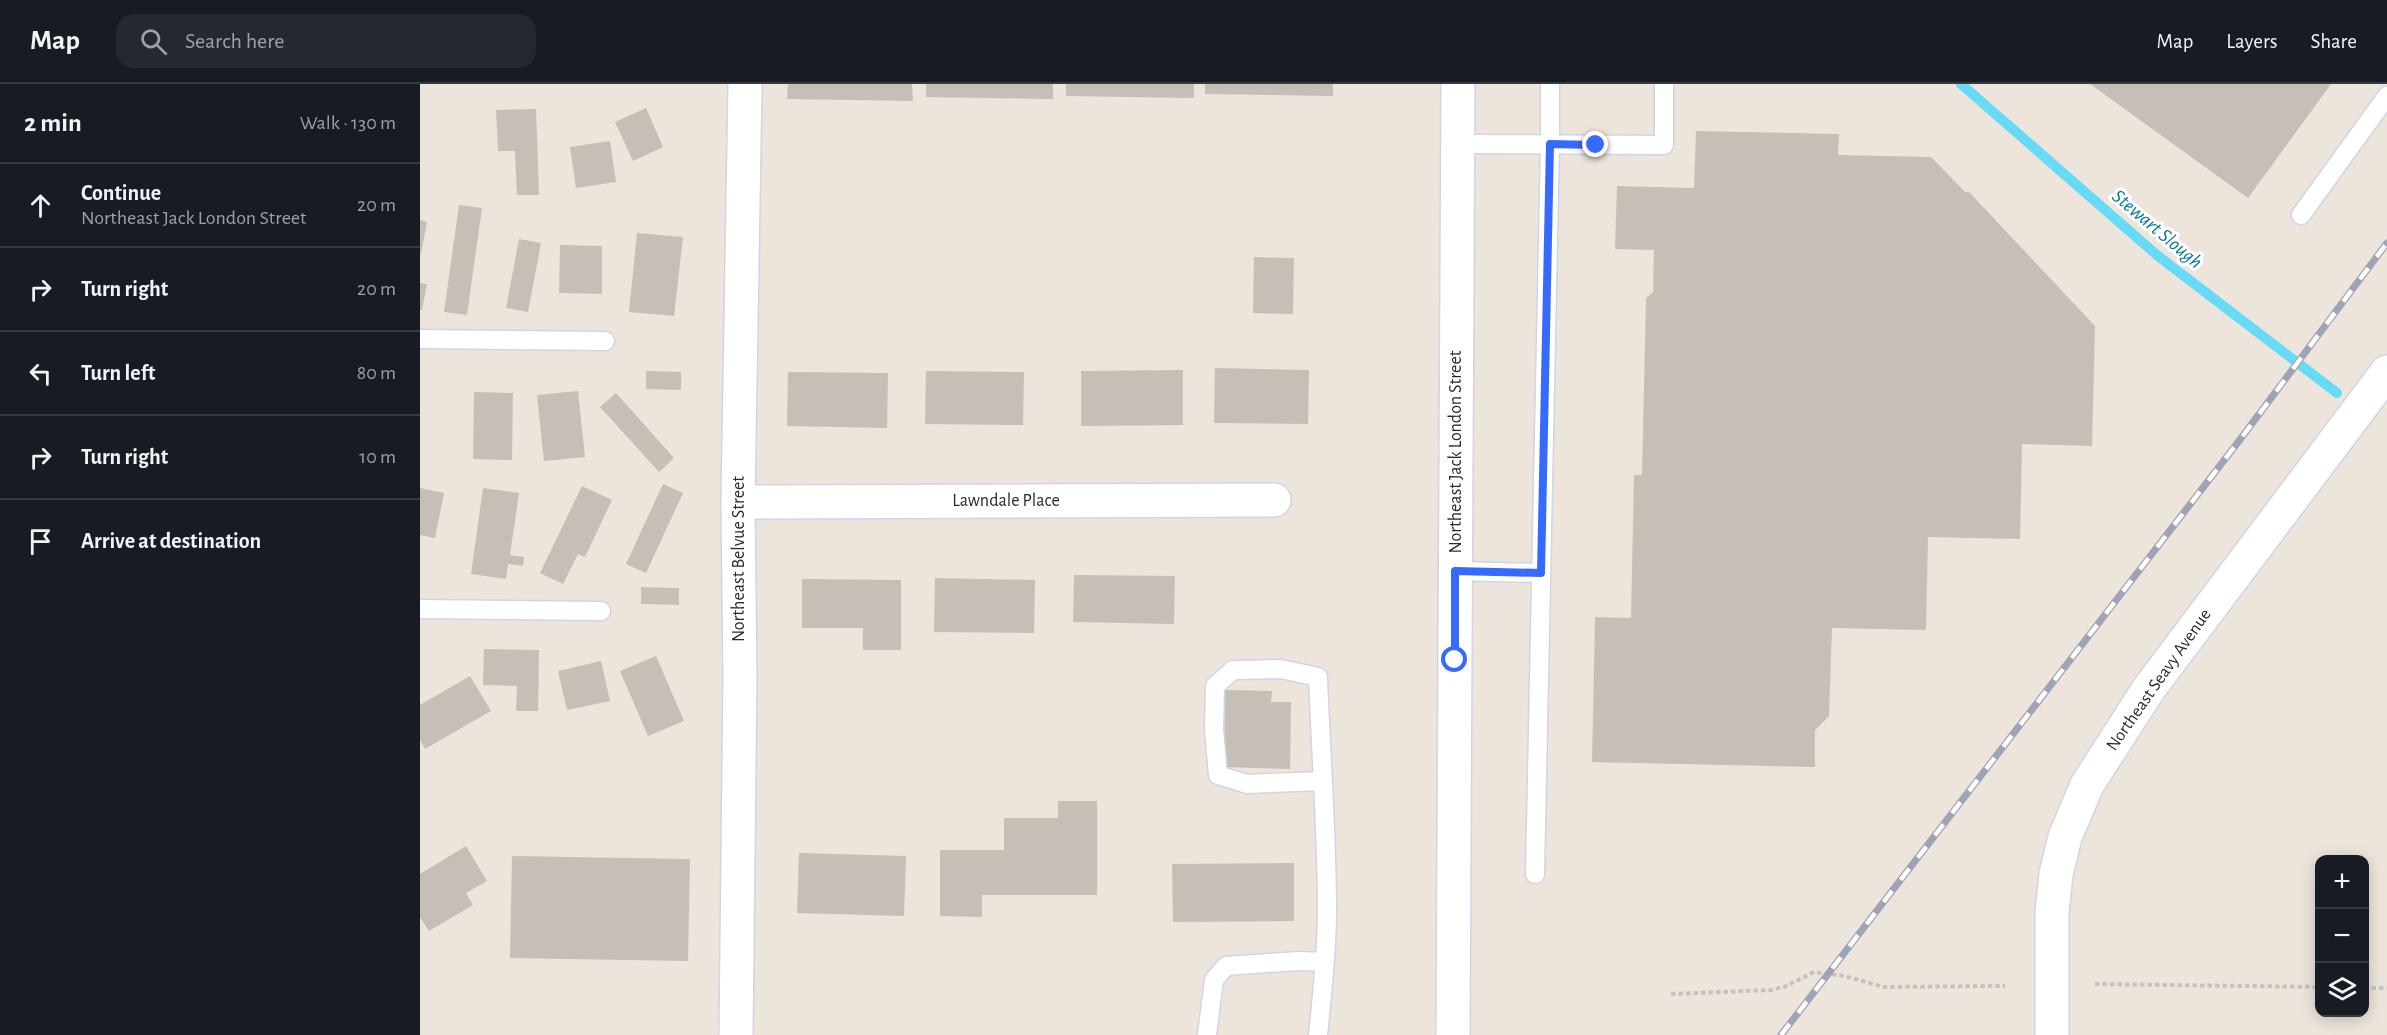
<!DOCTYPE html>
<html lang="en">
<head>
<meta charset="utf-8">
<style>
  body { margin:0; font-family:"Alegreya Sans",sans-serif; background:#242831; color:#f1f3f6 }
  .controls { position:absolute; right:18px; bottom:18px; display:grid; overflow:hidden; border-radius:12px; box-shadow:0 3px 15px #0003 }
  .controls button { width:54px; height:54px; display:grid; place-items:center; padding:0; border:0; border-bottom:2px solid #363941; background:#171b24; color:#f1f3f6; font:30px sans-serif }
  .stop { position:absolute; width:18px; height:18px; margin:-14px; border:4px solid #366aff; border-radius:50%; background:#fff }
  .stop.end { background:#366aff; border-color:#fff; box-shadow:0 2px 6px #0008 }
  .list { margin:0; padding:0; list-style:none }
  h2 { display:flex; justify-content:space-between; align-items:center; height:78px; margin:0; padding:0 24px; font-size:26px }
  h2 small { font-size:20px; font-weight:400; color:#9ea1a6 }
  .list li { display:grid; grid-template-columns:39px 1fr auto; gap:18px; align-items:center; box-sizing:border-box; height:84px; padding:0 24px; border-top:2px solid #363941 }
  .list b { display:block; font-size:22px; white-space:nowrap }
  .list p { margin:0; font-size:20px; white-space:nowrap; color:#9ea1a6 }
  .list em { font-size:20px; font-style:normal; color:#9ea1a6 }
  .icon { flex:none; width:33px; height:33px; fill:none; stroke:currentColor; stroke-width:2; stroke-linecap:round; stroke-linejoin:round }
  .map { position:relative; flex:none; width:1967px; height:951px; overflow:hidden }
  header { display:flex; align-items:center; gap:36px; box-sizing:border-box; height:84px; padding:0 30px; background:#171b24; border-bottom:2px solid #363941 }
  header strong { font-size:28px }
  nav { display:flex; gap:33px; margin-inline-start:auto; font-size:21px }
  .search { width:420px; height:54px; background:#242831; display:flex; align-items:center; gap:15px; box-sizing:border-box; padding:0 21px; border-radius:18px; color:#9ea1a6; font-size:22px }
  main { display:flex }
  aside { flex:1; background:#171b24 }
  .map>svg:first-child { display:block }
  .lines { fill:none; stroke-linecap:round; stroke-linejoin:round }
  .stream { stroke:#67daf6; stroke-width:10 }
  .building { fill:#c5bfb7 }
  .lane-casing { stroke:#d0d5e4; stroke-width:21 }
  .street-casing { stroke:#d0d5e4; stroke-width:36 }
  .secondary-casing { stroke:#d0d5e4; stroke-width:36 }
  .path { stroke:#c3c3c3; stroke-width:4; stroke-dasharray:4.5 3; stroke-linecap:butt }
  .lane { stroke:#fff; stroke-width:18 }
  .street { stroke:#fff; stroke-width:33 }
  .secondary { stroke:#fff; stroke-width:33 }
  .rail-casing { stroke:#9ea3b6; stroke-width:7 }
  .rail { stroke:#fff; stroke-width:4.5; stroke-dasharray:14; stroke-linecap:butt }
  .route { stroke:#366aff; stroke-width:8 }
  .labels { text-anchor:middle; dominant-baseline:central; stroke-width:6; stroke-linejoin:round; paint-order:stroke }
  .street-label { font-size:18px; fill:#2a2a2a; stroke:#fff }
  .water-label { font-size:20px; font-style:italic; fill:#0578a4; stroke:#fff }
</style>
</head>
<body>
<header>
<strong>Map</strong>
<div class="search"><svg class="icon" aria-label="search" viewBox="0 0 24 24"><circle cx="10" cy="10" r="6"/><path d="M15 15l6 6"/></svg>Search here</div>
<nav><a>Map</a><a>Layers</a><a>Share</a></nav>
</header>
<main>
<aside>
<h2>2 min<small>Walk · 130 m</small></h2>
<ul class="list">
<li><svg class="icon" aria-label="ahead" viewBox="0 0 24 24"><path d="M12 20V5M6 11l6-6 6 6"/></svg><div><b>Continue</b><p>Northeast Jack London Street</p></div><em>20 m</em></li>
<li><svg class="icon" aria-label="right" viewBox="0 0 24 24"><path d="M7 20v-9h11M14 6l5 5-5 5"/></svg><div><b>Turn right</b></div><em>20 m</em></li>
<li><svg class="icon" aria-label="left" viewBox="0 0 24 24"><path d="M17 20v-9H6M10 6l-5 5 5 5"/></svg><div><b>Turn left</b></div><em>80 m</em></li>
<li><svg class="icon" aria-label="right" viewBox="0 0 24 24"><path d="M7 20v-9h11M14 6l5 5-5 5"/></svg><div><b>Turn right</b></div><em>10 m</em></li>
<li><svg class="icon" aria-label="arrive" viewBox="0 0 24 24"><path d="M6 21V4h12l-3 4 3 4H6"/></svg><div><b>Arrive at destination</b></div></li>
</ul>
</aside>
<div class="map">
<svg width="1967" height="951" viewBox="0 0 1967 951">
  <rect width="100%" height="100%" fill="#ede4db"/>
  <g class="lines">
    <path class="stream" d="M1541,0L1738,172L1917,309"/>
  </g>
  <path class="building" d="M368,0H492L493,17L367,15Z
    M506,0H633V15L506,13Z
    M646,0H774V14L646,12Z
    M785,0H913V12L785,10Z
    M1670,0H1911L1828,114Z
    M226,24L243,63L213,77L195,38Z
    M116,25L119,111H97L95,67H78L76,26Z
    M1276,47L1419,50L1418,71L1511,73L1545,108H1549L1675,242L1672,362L1602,360L1600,455L1508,453L1506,546L1412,544L1409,632L1395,646V683L1172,678L1175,533L1211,534L1214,391H1222L1226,214L1233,208L1234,166L1195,165L1197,102L1274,104Z
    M190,57L196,98L156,104L150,63Z
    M39,121L62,124L47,231L24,228Z
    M0,136L7,138L1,170H0Z
    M217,149L263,153L254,232L209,228Z
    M99,155L121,159L108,228L86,224Z
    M140,161L182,162V210L139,209Z
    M834,173L874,174L873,230L833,229Z
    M0,199L7,200L2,226H0Z
    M795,284L889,286L888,340L794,339Z
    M763,286V341L661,342V287Z
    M226,287L261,288V306L226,305Z
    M506,287L604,288L603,341L505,340Z
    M368,288L468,289L467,344L367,342Z
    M158,307L165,373L124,377L117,311Z
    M54,308L93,309L92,376L53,375Z
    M196,309L254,374L239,388L180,323Z
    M243,400L263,409L226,489L206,480Z
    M162,402L192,416L165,473L158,470L143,500L120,489Z
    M0,404L24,409L15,454L0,451Z
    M63,404L99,409L90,471L104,473L103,482L88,480L86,495L51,490Z
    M654,491L755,492L754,540L653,538Z
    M515,494L615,496L614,549L514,548Z
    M382,495L481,496V566H443V544H382Z
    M221,503L259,504V521L221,520Z
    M64,565L119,566L118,627H96L97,602L63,601Z
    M236,572L264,637L228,652L200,587Z
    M181,577L190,617L147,626L138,587Z
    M50,592L71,627L5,665L0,656V621Z
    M805,606L852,607L851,618H871L870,685L804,683Z
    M638,717H677V811H562V833L520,832V766H584V734H638Z
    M46,762L67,797L46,809L53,821L9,847L0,833V790Z
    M379,769L486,772L484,832L377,829Z
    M92,772L270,775L268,877L90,874Z
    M874,779V837L753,838L752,780Z"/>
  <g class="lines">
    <defs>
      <path id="lane" d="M1037,60L1244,61V0
        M1881,131L1967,12
        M0,255L185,257
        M1035,487L1121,489
        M0,525L181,527
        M1115,790L1130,60V0
        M787,951L794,896L806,882L879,877L905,878
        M898,951C902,910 907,869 907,827C907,749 901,671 898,593L861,585L813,586L795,602L794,645L798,691L827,700L902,697"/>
      <path id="street" d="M318,418L854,416
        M316,951L320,593L318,418L325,0
        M1632,951V828L1636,790L1645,753L1667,701L1728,606L1967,288"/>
      <path id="secondary" d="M1033,951L1038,0"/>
    </defs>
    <use href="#lane" class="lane-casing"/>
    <use href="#street" class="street-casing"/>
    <use href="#secondary" class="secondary-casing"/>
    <path class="path" d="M1675,900L1900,903
      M1944,904H1967
      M1251,910L1351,906L1364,903L1394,888L1424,892L1464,903L1585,902"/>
    <use href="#lane" class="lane"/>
    <use href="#street" class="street"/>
    <use href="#secondary" class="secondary"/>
    <defs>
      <path id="rail" d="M1361,951L1822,353L1967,159"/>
    </defs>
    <use href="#rail" class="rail-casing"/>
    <use href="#rail" class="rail"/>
  </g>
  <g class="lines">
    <path class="route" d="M1035,576V487L1121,489L1130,60L1176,61"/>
  </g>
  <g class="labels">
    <g class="street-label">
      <text transform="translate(1036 368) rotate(-90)">Northeast Jack London Street</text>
      <text x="586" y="417">Lawndale Place</text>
      <text transform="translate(319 475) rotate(-90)">Northeast Belvue Street</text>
      <text transform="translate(1739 596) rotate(-55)">Northeast Seavy Avenue</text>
    </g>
    <g class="water-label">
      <text transform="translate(1737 145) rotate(40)">Stewart Slough</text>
    </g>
  </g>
</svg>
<div class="controls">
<button>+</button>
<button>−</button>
<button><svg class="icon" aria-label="layers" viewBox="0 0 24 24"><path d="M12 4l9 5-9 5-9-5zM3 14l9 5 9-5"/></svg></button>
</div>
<div class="stop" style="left:1035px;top:576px"></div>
<div class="stop end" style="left:1176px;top:61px"></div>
</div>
</main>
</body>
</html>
